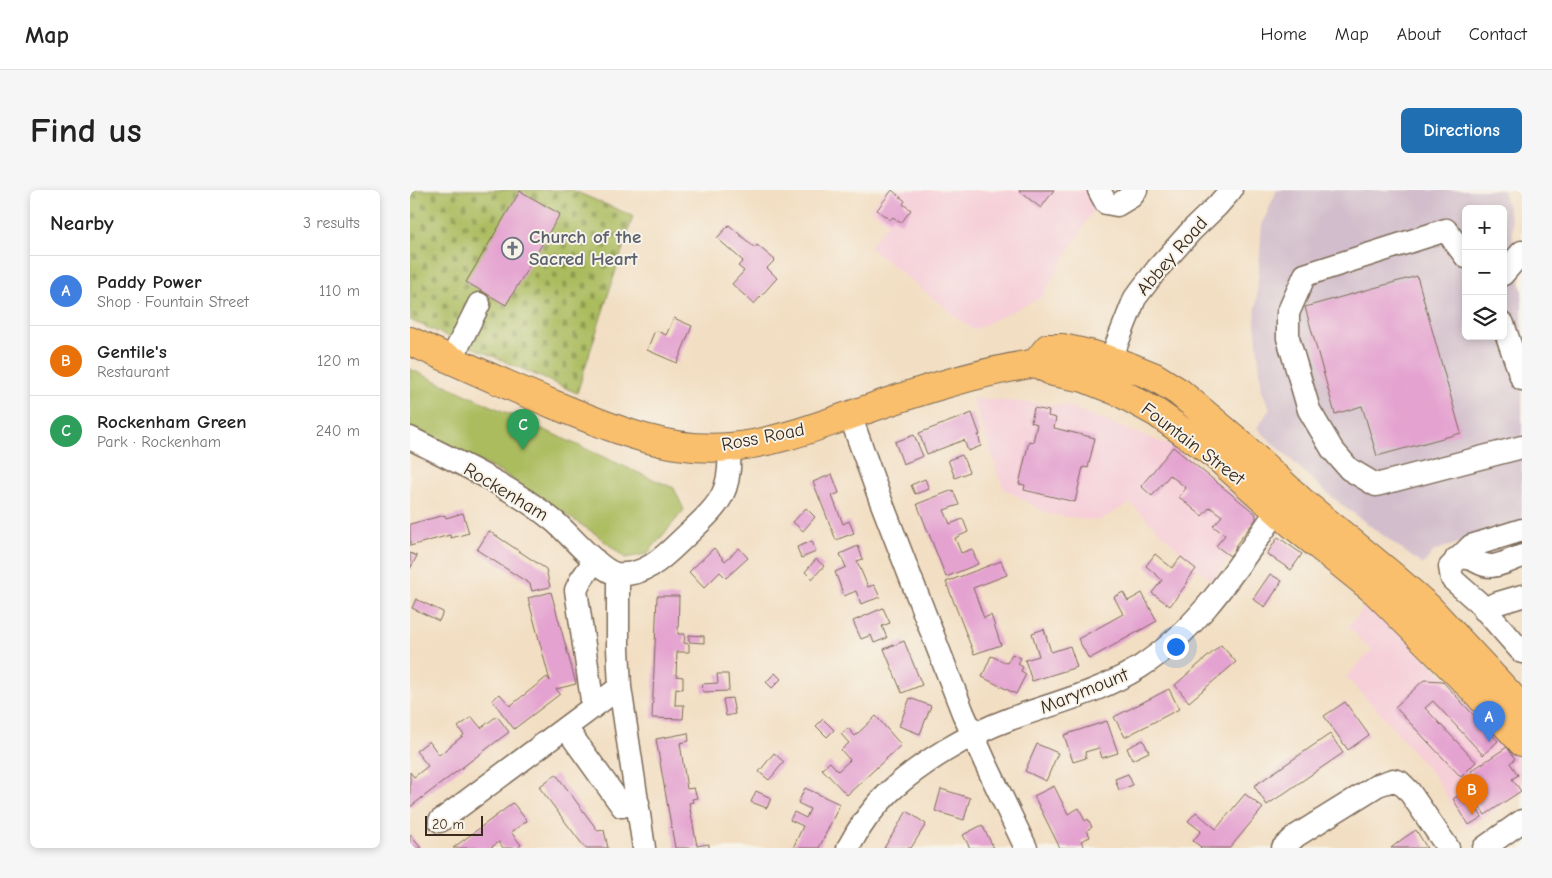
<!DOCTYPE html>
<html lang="en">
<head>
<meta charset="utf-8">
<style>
  body { margin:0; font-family:"Comic Neue",sans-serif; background:#f6f6f6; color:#222 }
  .controls { position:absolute; right:15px; top:15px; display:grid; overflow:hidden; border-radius:8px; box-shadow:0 2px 8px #0003 }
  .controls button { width:45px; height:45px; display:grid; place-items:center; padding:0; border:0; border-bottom:1px solid #e0e0e0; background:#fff; color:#222; font:25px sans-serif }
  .scale { position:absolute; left:15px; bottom:12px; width:58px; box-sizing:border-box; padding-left:5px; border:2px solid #3b2a1e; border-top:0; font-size:14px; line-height:18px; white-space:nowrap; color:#3b2a1e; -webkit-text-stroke:4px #f7f3e8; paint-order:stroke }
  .you { position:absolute; left:765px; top:456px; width:18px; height:18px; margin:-12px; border:4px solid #fff; border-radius:50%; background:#1a73e8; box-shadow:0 0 0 8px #1a73e833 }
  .badge { display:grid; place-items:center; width:32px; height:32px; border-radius:50%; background:#1f6fb2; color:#fff; font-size:16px; font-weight:700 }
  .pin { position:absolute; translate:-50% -41px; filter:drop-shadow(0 1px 2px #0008) }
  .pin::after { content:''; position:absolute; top:26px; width:18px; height:15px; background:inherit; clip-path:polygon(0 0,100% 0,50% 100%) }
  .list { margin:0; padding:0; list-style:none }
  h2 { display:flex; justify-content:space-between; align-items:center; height:65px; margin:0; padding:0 20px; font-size:21px }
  h2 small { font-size:16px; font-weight:400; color:#767676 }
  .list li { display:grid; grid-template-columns:32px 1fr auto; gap:15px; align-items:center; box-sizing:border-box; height:70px; padding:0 20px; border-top:1px solid #e0e0e0 }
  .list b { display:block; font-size:19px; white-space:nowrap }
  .list p { margin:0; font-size:16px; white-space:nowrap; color:#767676 }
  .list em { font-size:16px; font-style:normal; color:#767676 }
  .icon { flex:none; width:28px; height:28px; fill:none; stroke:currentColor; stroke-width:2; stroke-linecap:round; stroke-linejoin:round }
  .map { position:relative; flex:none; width:1112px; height:658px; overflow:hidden; border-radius:8px }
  header { display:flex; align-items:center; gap:30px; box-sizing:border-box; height:70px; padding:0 25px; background:#fff; border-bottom:1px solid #e0e0e0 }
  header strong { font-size:24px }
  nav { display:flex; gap:28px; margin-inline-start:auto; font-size:18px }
  .intro { display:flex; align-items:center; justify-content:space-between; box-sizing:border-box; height:120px; padding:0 30px }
  h1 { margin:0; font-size:35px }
  .button { padding:12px 22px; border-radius:8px; background:#1f6fb2; color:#fff; font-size:18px; font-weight:700 }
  main { display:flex; gap:30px; padding:0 30px }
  aside { flex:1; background:#fff; border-radius:8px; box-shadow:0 2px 8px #0003 }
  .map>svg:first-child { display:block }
  .built { fill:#f6cfd9 }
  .industrial { fill:#d1bdcb; fill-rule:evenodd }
  .green { fill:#abbc5f; stroke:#73733e }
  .cemetery { fill:url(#cemetery-stones); stroke:#73733e }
  .building { fill:#e4a2d0 }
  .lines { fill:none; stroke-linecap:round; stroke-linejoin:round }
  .minor-casing { stroke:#7b6957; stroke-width:25 }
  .major-casing { stroke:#7b6957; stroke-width:30 }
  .minor { stroke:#fff; stroke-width:22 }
  .major { stroke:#f9bf6d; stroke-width:28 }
  .labels { text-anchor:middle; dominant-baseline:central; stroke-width:4; stroke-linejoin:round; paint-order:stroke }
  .worship-label { font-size:19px; font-weight:bold; fill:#5b616d; stroke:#f7f3e8; text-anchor:start }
  .street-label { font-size:19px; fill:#3b2a1e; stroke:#f7f3e8 }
</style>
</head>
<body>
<header>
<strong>Map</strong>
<nav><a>Home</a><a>Map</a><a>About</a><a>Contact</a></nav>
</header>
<div class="intro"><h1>Find us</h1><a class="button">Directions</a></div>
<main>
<aside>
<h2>Nearby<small>3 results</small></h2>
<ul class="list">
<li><span class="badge" style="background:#3f7fe0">A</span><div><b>Paddy Power</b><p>Shop · Fountain Street</p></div><em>110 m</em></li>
<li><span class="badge" style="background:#e8710a">B</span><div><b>Gentile's</b><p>Restaurant</p></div><em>120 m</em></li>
<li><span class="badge" style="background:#2e9e5b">C</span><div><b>Rockenham Green</b><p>Park · Rockenham</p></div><em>240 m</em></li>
</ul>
</aside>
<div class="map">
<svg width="1112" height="658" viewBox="0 0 1112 658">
  <defs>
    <pattern id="cemetery-stones" width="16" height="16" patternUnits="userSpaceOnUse" patternTransform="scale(1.25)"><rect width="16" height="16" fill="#abbc5f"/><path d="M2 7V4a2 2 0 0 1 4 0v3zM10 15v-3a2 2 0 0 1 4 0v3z" fill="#8c994e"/></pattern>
  </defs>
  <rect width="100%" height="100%" fill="#f7f3e8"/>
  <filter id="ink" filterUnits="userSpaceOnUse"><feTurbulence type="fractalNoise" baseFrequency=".02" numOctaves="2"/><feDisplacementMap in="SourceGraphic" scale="10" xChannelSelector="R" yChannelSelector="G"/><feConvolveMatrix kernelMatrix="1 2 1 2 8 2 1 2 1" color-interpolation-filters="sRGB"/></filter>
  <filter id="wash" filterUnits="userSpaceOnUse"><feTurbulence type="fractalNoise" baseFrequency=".0096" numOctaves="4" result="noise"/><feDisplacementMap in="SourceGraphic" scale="20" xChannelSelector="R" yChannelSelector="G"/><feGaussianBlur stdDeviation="1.12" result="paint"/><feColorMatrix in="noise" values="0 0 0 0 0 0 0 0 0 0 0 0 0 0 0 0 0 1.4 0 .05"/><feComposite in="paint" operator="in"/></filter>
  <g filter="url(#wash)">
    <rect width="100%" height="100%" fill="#f2dec2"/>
    <path class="built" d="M475,0H678L684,19L632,107L563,140L459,57L478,33L460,18Z
      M562,208L658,216L763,257L846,324V329L825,356L826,358L802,392L720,313L688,331L638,324L593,298Z
      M959,412L1095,548L1108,568L1112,602L1057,638L1025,587L971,524L936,487L962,460L938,437Z"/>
    <path class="industrial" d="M867,0H1093L1102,32L1104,70L1112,100V332L1024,361L1013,375L932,315L909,296L847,238L860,219L852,201L845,132L852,35ZM1056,19H1093V146H1056Z"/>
    <path class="green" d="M0,179L231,284L264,298L274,320L237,364L215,368L187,345L94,284L0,237Z"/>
    <path class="cemetery" d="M0,0H162L223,26L167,203L0,130Z"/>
    <g id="blocks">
      <path class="building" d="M482,0L495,11L493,14L501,20L491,33L483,27L480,30L467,20Z
        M610,0H644L631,18L609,1Z
        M110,1L150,24L96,115L56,92Z
        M319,35L345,58L347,55L365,70L357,78L367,88L344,114L322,94L334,81L328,76L333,71L307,48Z
        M1007,86L1051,243L967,266L952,216L925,224L895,117Z
        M264,128L282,136L267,173L237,160L245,140L256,145Z
        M624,218L639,221L638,226L646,228L644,238L685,248L678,278L673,277L665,312L614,300L615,295L609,294L619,251L623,252L627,234L621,232Z
        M562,223L570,245H568L571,256L558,261L554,250L517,264L509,243Z
        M504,245L513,266L493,274L485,252Z
        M763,257L846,324V329L825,356L826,358L820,366L806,356L815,345L803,336L812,326L800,317L792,326L769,307L776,298L760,285L742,306L731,296Z
        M552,265L559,282L545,288L538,270Z
        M422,284L429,303L422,306L433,334L439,331L444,343L426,350L403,292Z
        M515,289L519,299L505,304L501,295Z
        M543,300L549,315L534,320L540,334L553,329L558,342L545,348L551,363L562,359L568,374L536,387L507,314Z
        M396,318L405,327L393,341L383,332Z
        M53,323L59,343L41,348L40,345L0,356V334L35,325L36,328Z
        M79,341L136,379L140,397L122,401L120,394L67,360Z
        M868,347L892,364L881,380L857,364Z
        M402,351L406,362L391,368L387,357Z
        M448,356L453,369L447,371L458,397L464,395L470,407L451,414L446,401L434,406L425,382L436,377L430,364Z
        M304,358L315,371L329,358L338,368L316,388L310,382L294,398L279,382Z
        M0,363L7,366L0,379Z
        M745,364L762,378L771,367L786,379L777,391L778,392L760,416L742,403L752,390L736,376Z
        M406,369L414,376L402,389L395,382Z
        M591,371L597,385L563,398L574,428L581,425L591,455L564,464L536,392Z
        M860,384L872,391L855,417L843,409Z
        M141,402L166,494L146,499L150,504L104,539L82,510L90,504L100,516L137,487L140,491L118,408Z
        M713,402L718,411L732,403L747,431L679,469L668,449L713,424L704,407Z
        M247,406H269L268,444H275L274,453L279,454V462H267L266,486L273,487V499L266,498L265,515H274L273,529L242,528Z
        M6,409L33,422L29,431L2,418Z
        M473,418L480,433L472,436L477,448L464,453L461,445L451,449L443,431Z
        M634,439L641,462L660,456L667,477L622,491L615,470L629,466L622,443Z
        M279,445L294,446V453L279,452Z
        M494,451L512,495L492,503L474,459Z
        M811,455L826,472L779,512L765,495Z
        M602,464L611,468L608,474L613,477L611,481L616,484L606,504L572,487L581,466L597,473Z
        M365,483L371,489L362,498L356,492Z
        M307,484H318L319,501L293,502L292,494L308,493Z
        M1014,490L1032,491L1088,551L1073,565L1023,511L1015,518L1066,572L1051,587L985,517Z
        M759,499L769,519L715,547L704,527Z
        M322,508L325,524L316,526L313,509Z
        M500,508L521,516L510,544L489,536Z
        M935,512L959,545L938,560L914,526Z
        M87,526L99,542L0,617V582L4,587L18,576L6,561L19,551L29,565L54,545L48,537L62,527L71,538Z
        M466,526L491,555L437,605L412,579L420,572L428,581L440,570L431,560L439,553L431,544L438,538L445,546Z
        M413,529L424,540L417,547L406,536Z
        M697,531L708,563L692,568L689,558L675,562L676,568L663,572L654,545Z
        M278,543L279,551L270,553L277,599L284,598L287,608L282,609L283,612L279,613L287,656L299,654V658H265L246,549Z
        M920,544L933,563L857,615L844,596Z
        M733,550L739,562L722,570L717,558Z
        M627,554L648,563L636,591L615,581Z
        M1097,557L1105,569L1100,573L1108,585L1102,589L1111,601L1075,625L1067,612L1073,609L1064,596L1070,593L1061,581Z
        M364,563L374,572L359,590L349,582Z
        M146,584L188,641L194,640L198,658H175L129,597Z
        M718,584L723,595L709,600L705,589Z
        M644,596L658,624L669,618L675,631L678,629L682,637L677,640L680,647L671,651L675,658H650L624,606Z
        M395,598L430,614L409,658H383L393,636L380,630L384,622L396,628L400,619L388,613Z
        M531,599L560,608L554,630L525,621Z
        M346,601L361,608L357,618L341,612Z
        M1055,601L1072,627L1059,635L1043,609Z
        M835,604L853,618L838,636L820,658H790L791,657L783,651L791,641L778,631L786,622L806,639Z
        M103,613L117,631L101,642L111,655L108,658H93L89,652L80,658H43Z
        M497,621L516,634L501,658H474Z
        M572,635L584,658H560L553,645Z
        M1006,640L1017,658H981L991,650Z
        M0,644L6,652L11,658H0Z"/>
    </g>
  </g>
  <g filter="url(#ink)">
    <use href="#blocks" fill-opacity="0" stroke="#7b6957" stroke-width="1"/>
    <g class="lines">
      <defs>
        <path id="minor" d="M689,0L696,13L707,15L722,6L726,0
          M1056,67L1036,40L895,85L878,123V148L899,220L922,259L939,279L966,295L1112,257
          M1093,84L1112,62
          M1093,134L1112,189
          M41,170L69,114
          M694,186L725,108L748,78L782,40L807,16L821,0
          M440,225L469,306L553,523L576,574L616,658
          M0,248C49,273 101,296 144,331C160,344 189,381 207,384C239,387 259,361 280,342C311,313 322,301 319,257
          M1112,340L1061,356L1040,377L1042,389L1068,412L1112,462
          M1046,369C1065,364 1066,376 1081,376C1089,376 1104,369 1112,366
          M208,384V458L210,497L234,658
          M1074,420L1085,414L1112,406
          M183,517L166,400L171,390L185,370
          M156,538L212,616L228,613
          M30,631L210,497
          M438,658C462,612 492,587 536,560C556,548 578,537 600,529C645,513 690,502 730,477C790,438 827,377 867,321
          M873,658L886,646L918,626L968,595L983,590L990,592L999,601L1038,658
          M1074,658L1112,631"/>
        <path id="major" d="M0,151C48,173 96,195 145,215C201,238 258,263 320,257C366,253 411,235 455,220C512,200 566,183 626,173
          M626,173L638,158H652L684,165L718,176L745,187L769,202L826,250L890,310L979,383L1018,417L1112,518
          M626,173L643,182L674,188L709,202L747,223L805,265L882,334L965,401L1066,502L1112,552"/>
      </defs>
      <use href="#minor" class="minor-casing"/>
      <use href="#major" class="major-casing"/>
      <use href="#minor" class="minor"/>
      <use href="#major" class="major"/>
    </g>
  </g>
  <defs>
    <symbol id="church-ring" viewBox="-11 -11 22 22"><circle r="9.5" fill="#f7f3e8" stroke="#6b7280" stroke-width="1.5"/><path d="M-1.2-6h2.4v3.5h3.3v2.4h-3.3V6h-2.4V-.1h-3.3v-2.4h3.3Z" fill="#6b7280"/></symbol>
  </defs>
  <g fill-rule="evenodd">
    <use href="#church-ring" x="90" y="46" width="25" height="25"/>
  </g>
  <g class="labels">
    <g class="worship-label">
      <text x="119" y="47">Church of the<tspan x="119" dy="22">Sacred Heart</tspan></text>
    </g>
    <g class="street-label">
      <text transform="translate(762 66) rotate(-49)">Abbey Road</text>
      <text transform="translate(353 247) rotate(-11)">Ross Road</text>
      <text transform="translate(783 254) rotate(37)">Fountain Street</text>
      <text transform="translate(96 302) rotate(31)">Rockenham</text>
      <text transform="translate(674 501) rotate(-22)">Marymount</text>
    </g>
  </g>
</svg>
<div class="controls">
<button>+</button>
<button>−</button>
<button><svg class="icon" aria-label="layers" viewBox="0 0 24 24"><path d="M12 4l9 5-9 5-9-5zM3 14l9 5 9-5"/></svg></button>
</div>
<div class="scale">20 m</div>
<div class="you"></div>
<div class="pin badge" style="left:1079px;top:552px;background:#3f7fe0">A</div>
<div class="pin badge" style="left:1062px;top:625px;background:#e8710a">B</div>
<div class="pin badge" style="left:113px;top:260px;background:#2e9e5b">C</div>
</div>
</main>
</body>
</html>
